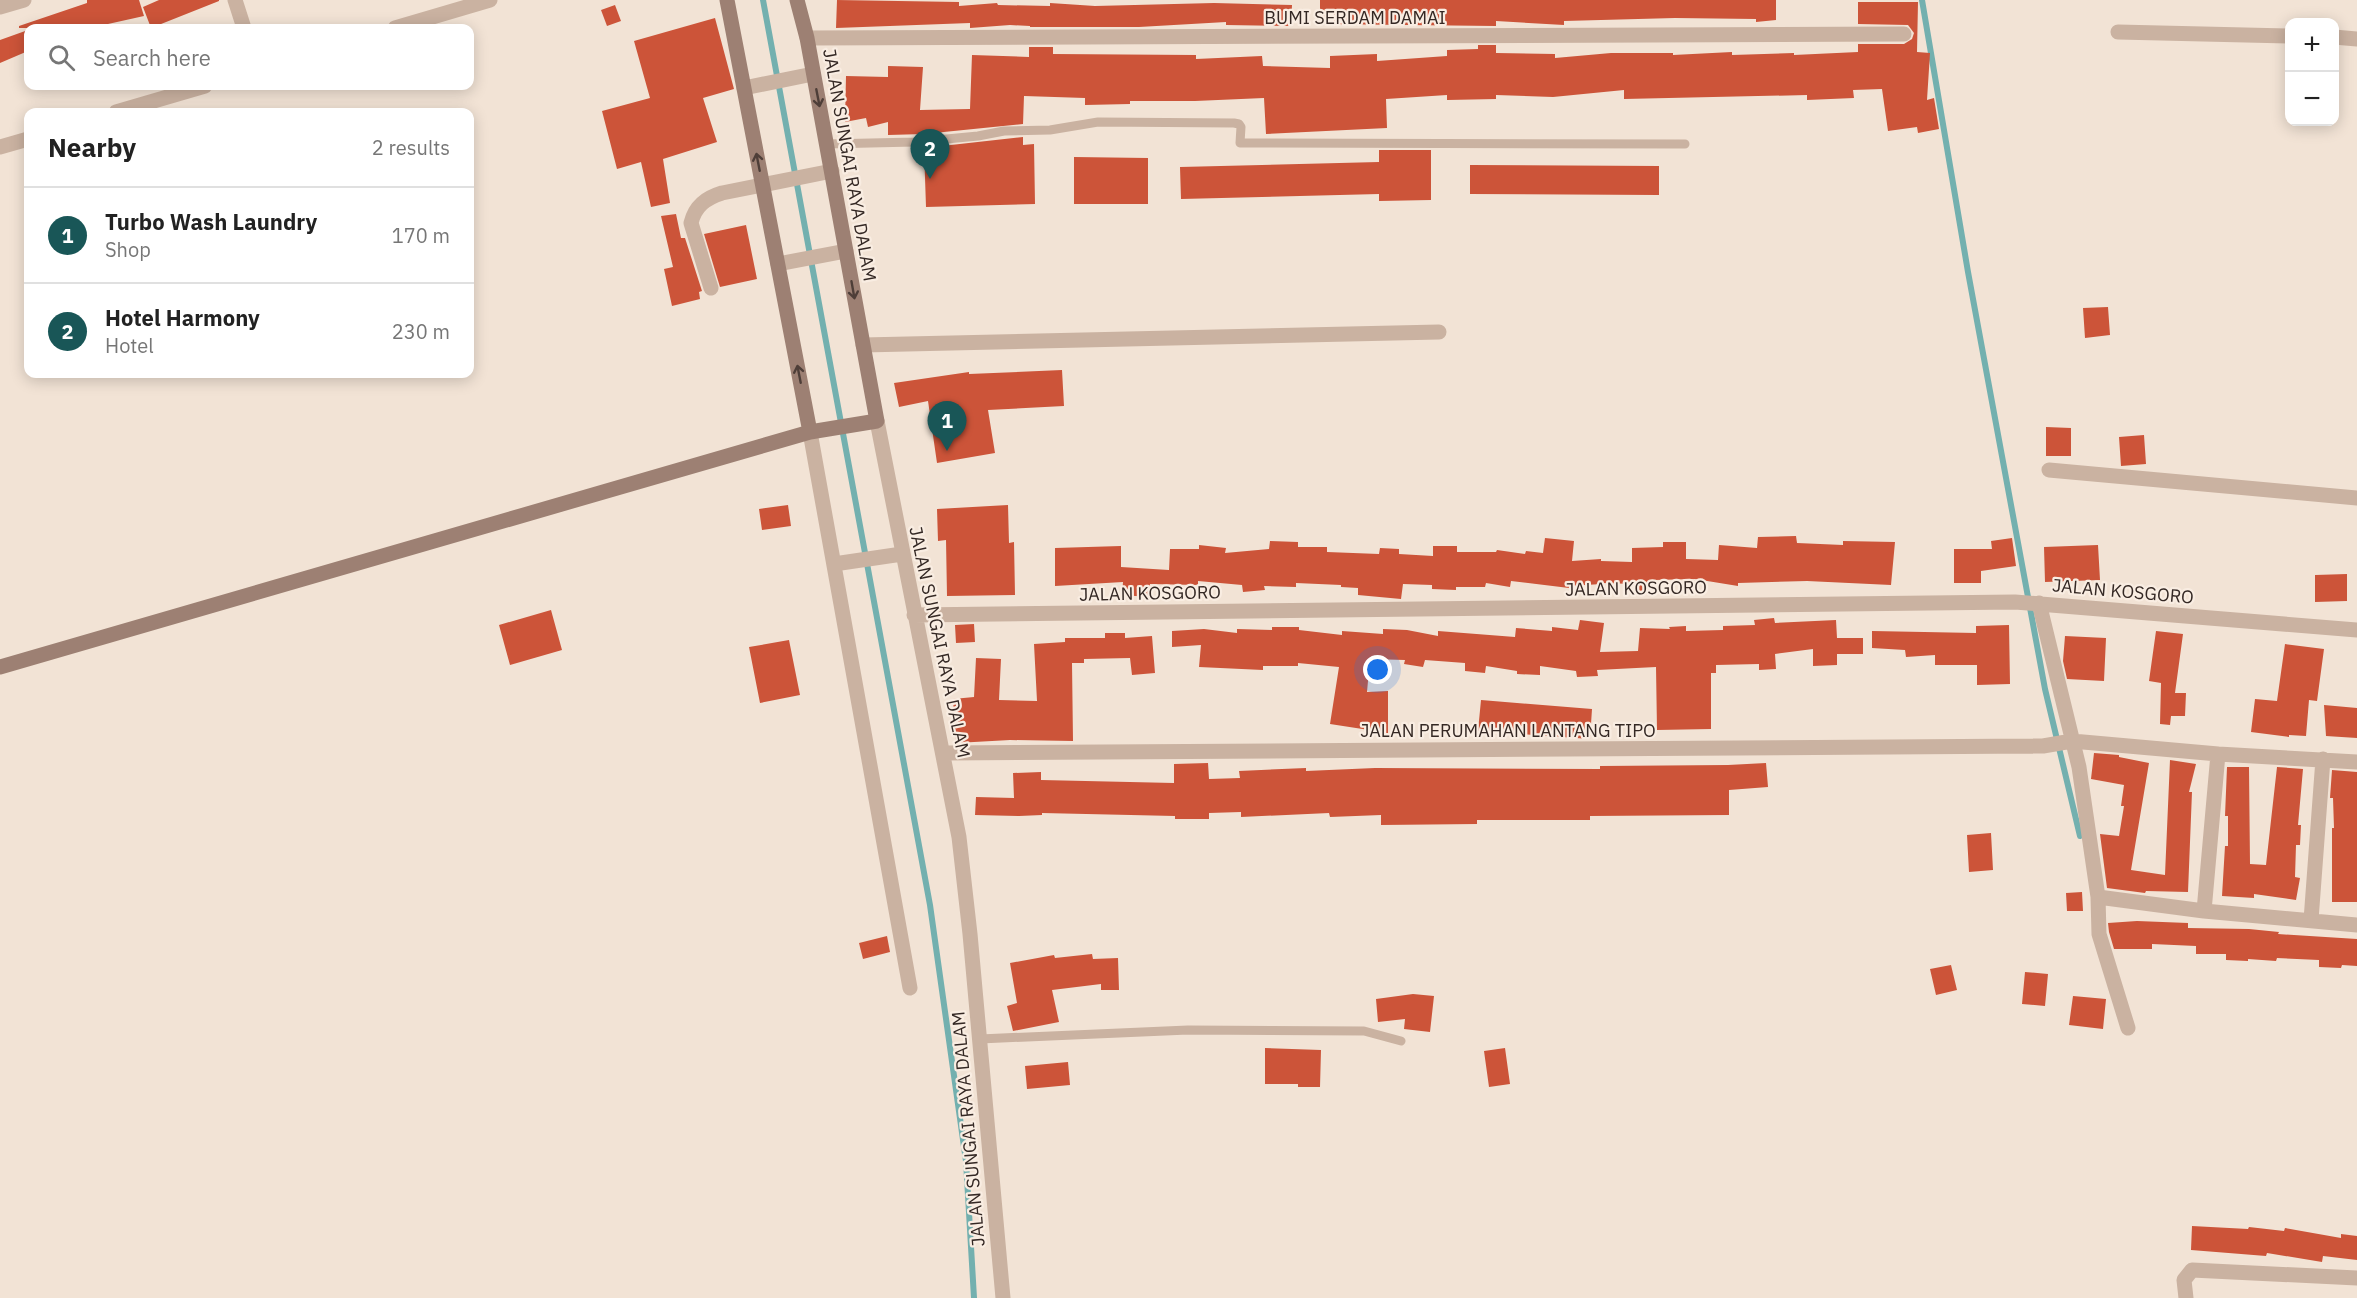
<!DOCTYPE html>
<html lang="en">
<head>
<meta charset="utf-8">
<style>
  body { margin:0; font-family:"IBM Plex Sans",sans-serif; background:#f2f2f2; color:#222 }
  .controls { position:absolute; right:18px; top:18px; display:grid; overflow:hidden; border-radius:12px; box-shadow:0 3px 15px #0003 }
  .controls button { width:54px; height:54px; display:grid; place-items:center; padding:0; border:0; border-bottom:2px solid #e0e0e0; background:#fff; color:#222; font:30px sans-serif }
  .you { position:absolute; left:1378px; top:670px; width:21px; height:21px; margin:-15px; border:4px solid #fff; border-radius:50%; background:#1a73e8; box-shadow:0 0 0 9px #1a73e833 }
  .badge { display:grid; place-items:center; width:39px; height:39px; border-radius:50%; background:#195657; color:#fff; font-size:20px; font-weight:700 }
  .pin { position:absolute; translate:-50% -50px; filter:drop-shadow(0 2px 3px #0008) }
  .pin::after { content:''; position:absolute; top:32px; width:21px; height:18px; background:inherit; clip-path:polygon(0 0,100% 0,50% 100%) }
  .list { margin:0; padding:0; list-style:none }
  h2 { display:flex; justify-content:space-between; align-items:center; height:78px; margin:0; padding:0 24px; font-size:26px }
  h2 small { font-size:20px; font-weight:400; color:#767676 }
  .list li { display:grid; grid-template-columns:39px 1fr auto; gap:18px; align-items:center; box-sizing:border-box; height:96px; padding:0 24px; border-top:2px solid #e0e0e0 }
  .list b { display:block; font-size:22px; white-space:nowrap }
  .list p { margin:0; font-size:20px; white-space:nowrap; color:#767676 }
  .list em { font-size:20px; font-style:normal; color:#767676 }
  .icon { flex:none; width:33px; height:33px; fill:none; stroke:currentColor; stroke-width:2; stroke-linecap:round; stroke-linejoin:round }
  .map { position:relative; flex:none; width:2357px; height:1298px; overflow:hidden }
  .search { position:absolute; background:#fff; box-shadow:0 3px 15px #0003; left:24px; top:24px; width:450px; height:66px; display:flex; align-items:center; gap:15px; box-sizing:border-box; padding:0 21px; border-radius:12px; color:#767676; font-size:22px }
  .panel { position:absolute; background:#fff; box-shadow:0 3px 15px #0003; left:24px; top:108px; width:450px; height:270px; border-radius:12px }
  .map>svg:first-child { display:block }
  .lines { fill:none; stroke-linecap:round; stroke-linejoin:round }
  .stream { stroke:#73b0af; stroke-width:6 }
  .building { fill:#cc5439 }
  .lane { stroke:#cab2a1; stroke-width:9 }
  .street { stroke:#cab2a1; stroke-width:15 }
  .secondary { stroke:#9d8073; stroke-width:15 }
  .oneway { stroke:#4e3e38 }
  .labels { text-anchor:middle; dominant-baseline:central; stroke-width:4.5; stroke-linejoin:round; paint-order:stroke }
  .street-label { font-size:18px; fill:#342824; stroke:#f9ede2 }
</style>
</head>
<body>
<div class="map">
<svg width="2357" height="1298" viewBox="0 0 2357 1298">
  <rect width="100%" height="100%" fill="#f2e3d5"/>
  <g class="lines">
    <path class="stream" d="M763,0L930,905L966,1161L974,1298
      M1922,0L1968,272L2045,689L2080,836"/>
  </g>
  <path class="building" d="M87,0H139L144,16L90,28H19V26L87,3Z
    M159,0H219V1L151,28L143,7Z
    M837,0L959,2V6L997,3L998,5L1050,6V3L1095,6L1214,3L1292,5L1291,26L1226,25V22L1139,27H1030V26L1010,25L970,28V23L836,28Z
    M1320,0H1776V20L1756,22V19L1675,18L1564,21V25L1496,21V26L1320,24Z
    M1858,2H1918L1917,52L1930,53L1927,100L1934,98L1939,129L1918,133L1917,127L1888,131L1882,89L1853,90L1854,98L1807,100V95L1624,99V90L1553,97L1496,95V99L1447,100V95L1386,99L1387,128L1266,134L1264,98L1195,101H1130V104L1085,105V98L1024,96L1023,124L924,134L888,135V122L868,127L866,118L845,122L846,76L888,77V66L923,67L920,110L970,109L972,55L1029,57V47H1053V54L1196,55V59L1262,56L1263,66L1330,68V56L1377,54V61L1447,56V50L1478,49V45H1496V53L1555,54V58L1611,53H1673V55L1732,52V55L1794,53V55L1858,52V44H1904L1912,39L1914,33L1908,25L1858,24Z
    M615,5L621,21L607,26L601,10Z
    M715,18L734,89L703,98L717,142L663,159L670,203L651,207L641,162L617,169L602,111L650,98L634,41Z
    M28,30V51L0,63V40Z
    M1023,137V145L1034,144L1035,204L926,207L924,148Z
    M1379,150H1431V200L1379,201V194L1181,199L1180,167L1379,162Z
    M1074,157L1148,158V204H1074Z
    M1470,165L1659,166V195L1470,194Z
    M676,214L681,238H685L702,291L699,292L700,299L672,306L664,269L673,267L661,216Z
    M746,225L757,279L720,287L704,234Z
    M2108,307L2110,335L2085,338L2083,308Z
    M1062,370L1064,406L988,410L995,453L937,463L928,401L899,407L894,383L969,372V374Z
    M2046,427L2071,428V456H2046Z
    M2144,435L2146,464L2121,466L2119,437Z
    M788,505L791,526L762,530L759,509Z
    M1008,505L1009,543L1014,542L1015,595L947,596L946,540L938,541L937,509Z
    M1796,536L1797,543L1843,545V541L1895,542L1891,585L1807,581L1738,583V586L1695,579L1654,580V590L1634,591V584L1602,583V584L1569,586V588L1511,581L1510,587L1486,583L1485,587H1456V590L1432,589V585L1403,584L1401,599L1358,595V588L1341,587V585L1296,583V587L1264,586L1265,590L1243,592L1242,585L1198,581V585L1150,584L1149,597L1122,595L1123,582L1055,586V548L1121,546V567L1169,570L1170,549H1199V545L1226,548L1225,553L1269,549L1270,541L1298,542V547H1327V552L1379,554L1380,548L1399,549V554L1433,556V546H1457V552H1496L1497,550L1525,554L1526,551L1543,553L1545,538L1574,541L1572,561L1601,559V561L1632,562V548L1663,547V542H1686V559L1718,560L1719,545L1757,548L1758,537Z
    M2012,538L2016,566L1981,571V583H1954V549H1992L1991,541Z
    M2098,545L2100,580L2045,582L2044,547Z
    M2347,574V601L2315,602V575Z
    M551,610L562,650L510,665L499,625Z
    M1774,618L1775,623L1836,620L1837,638H1863V654H1837V665L1813,666V649L1775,654L1776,669L1759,670V664L1716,665V673H1711V729L1657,730L1656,667L1597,670L1598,676L1577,677L1576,671L1540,666V675L1517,674V671L1486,666L1485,673L1465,671V663L1425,660L1423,667L1404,664L1405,660L1370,659L1367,692L1388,691V733H1369V730L1330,724L1339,667L1298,663V666H1263V670L1199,667L1201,645L1172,647V631L1204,629L1237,633V629L1272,630V627H1299V630L1342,635V631L1383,634V629L1407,630L1438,636V631L1515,637L1516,628L1552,631V627L1578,630L1580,620L1604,623L1600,652L1638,651L1640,628L1670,629L1669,627L1686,626V631L1723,630V626L1755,625L1754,620Z
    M974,624L975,642L956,643L955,625Z
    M2009,625L2010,684L1977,685V665H1935V655L1906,657L1905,650L1872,648V631L1976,633V626Z
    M2156,631L2183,634L2175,693H2186L2185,716H2171L2170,725L2160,724L2161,683L2149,681Z
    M1105,633H1125V638L1152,636L1155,673L1132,675L1130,658L1084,659V663H1072L1073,741L1010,740L956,743L953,699L974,697L976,658L1001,659L999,700L1037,701L1034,644L1065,642V638H1105Z
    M2065,636L2106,638L2104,681L2067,679L2063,661Z
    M789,640L800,695L760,703L749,647Z
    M2285,644L2324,649L2317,701L2309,700L2306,736L2289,735V737L2251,732L2255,699L2277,701Z
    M1481,700L1592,709L1590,739L1478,731Z
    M2324,705L2357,708V738L2326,736Z
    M2094,753L2119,755V757L2149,763L2131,870L2165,875L2170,760L2196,764L2189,792H2192L2188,892L2146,891L2145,893L2107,888L2100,834L2119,836L2124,806H2121L2124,785L2091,779Z
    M1208,763L1209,779L1240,778L1239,771L1306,768V771L1375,768L1600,769V766L1728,765L1766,763L1768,787L1729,790V815L1590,816V820H1477V824L1381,825V815L1330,817L1329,813L1241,817V812L1209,813V819H1175V816L1042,813V815L1019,816L975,815L976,797L1014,798L1013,773L1041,772V780L1174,783V764Z
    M2227,767H2249L2250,864L2266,865L2277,767L2303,769L2298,825H2301L2300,845H2296L2295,877L2300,878L2296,900L2254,894V898L2222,896L2225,846H2228V816H2225Z
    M2332,770L2357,772V902H2332V828H2334L2333,798H2330Z
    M1991,833L1993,870L1969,872L1967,835Z
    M2082,892L2083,911H2067L2066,893Z
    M2137,921L2188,923V928L2249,929L2279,932L2278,934L2357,939V966L2342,965L2341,968L2319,967V960L2277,958L2276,961L2248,959V961L2226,960V954H2196V946L2152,944V949H2114L2109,932L2108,923Z
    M887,936L890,952L863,959L859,943Z
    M1092,954L1093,959L1118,958L1119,990H1101V984L1052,990L1059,1022L1013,1031L1007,1006L1017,1003L1010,963L1054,955L1055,958Z
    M1951,965L1957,990L1936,995L1930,969Z
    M2025,972L2048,974L2045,1006L2022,1004Z
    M1413,994L1434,996L1430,1032L1404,1029L1405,1019L1378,1022L1376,999Z
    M2073,996L2106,999L2103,1029L2069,1025Z
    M1265,1048L1321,1050L1320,1087H1298V1084H1265Z
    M1505,1048L1510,1084L1489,1087L1484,1051Z
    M1068,1062L1070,1085L1027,1089L1025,1066Z
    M2192,1226L2248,1229L2249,1227L2284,1231L2285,1228L2341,1238V1234L2357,1236V1260L2323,1256L2322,1262L2267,1253L2266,1256L2191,1250Z"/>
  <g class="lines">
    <path class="lane" d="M826,144L915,142L978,136L1004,131L1050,130L1098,122L1234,123L1239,124L1241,127L1240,143L1685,144
      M980,1039L1188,1030L1364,1031L1401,1041"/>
    <path class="street" d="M235,0L244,28
      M0,7L24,0
      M395,28L490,0
      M2118,32L2290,36
      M2334,37L2357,39
      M807,38L1904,34
      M744,88L813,74
      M116,112L205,86
      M0,147L28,139
      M778,264L846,251
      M711,288L691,223C695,206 706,198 722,193L832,171
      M863,345L1439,332
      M877,421L959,837L970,934L1003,1298
      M810,432L910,988
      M2049,470L2357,498
      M834,564L902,554
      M2039,603L2079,767L2098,897L2204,911L2357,925
      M914,615L2015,602L2357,630
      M944,753L2043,746L2072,741L2218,754L2357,762
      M2098,897L2099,934L2128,1028
      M2204,911L2218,754
      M2311,920L2323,759
      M2186,1298L2184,1280L2192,1270L2357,1278"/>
    <path class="secondary" d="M727,0L810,432
      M0,667L810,432L877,421L807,38L797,0"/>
  </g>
  <defs><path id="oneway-shaft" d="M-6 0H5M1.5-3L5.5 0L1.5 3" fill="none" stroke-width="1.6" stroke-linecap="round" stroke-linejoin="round" transform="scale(1.5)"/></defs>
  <g class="oneway">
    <use href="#oneway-shaft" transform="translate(818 98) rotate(79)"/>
    <use href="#oneway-shaft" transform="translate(758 162) rotate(-101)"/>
    <use href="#oneway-shaft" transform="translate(853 290) rotate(80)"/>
    <use href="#oneway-shaft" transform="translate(799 374) rotate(-101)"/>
  </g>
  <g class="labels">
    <g class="street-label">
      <text x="1355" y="17">BUMI SERDAM DAMAI</text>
      <text transform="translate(850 165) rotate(80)">JALAN SUNGAI RAYA DALAM</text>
      <text transform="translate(1636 588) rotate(-1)">JALAN KOSGORO</text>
      <text transform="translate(2123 591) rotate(5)">JALAN KOSGORO</text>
      <text transform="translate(1150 593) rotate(-1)">JALAN KOSGORO</text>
      <text transform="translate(940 642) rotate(78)">JALAN SUNGAI RAYA DALAM</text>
      <text x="1508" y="730">JALAN PERUMAHAN LANTANG TIPO</text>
      <text transform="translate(968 1129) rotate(-95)">JALAN SUNGAI RAYA DALAM</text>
    </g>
  </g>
</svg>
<div class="controls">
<button>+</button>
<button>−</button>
</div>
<div class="you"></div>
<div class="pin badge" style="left:947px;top:451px">1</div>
<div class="pin badge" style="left:930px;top:179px">2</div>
<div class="search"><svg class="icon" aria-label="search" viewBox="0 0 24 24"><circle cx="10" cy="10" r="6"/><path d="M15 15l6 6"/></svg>Search here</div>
<section class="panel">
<h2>Nearby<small>2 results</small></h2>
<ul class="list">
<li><span class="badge">1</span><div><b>Turbo Wash Laundry</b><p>Shop</p></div><em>170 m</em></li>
<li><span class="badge">2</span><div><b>Hotel Harmony</b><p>Hotel</p></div><em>230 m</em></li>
</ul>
</section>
</div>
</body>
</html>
